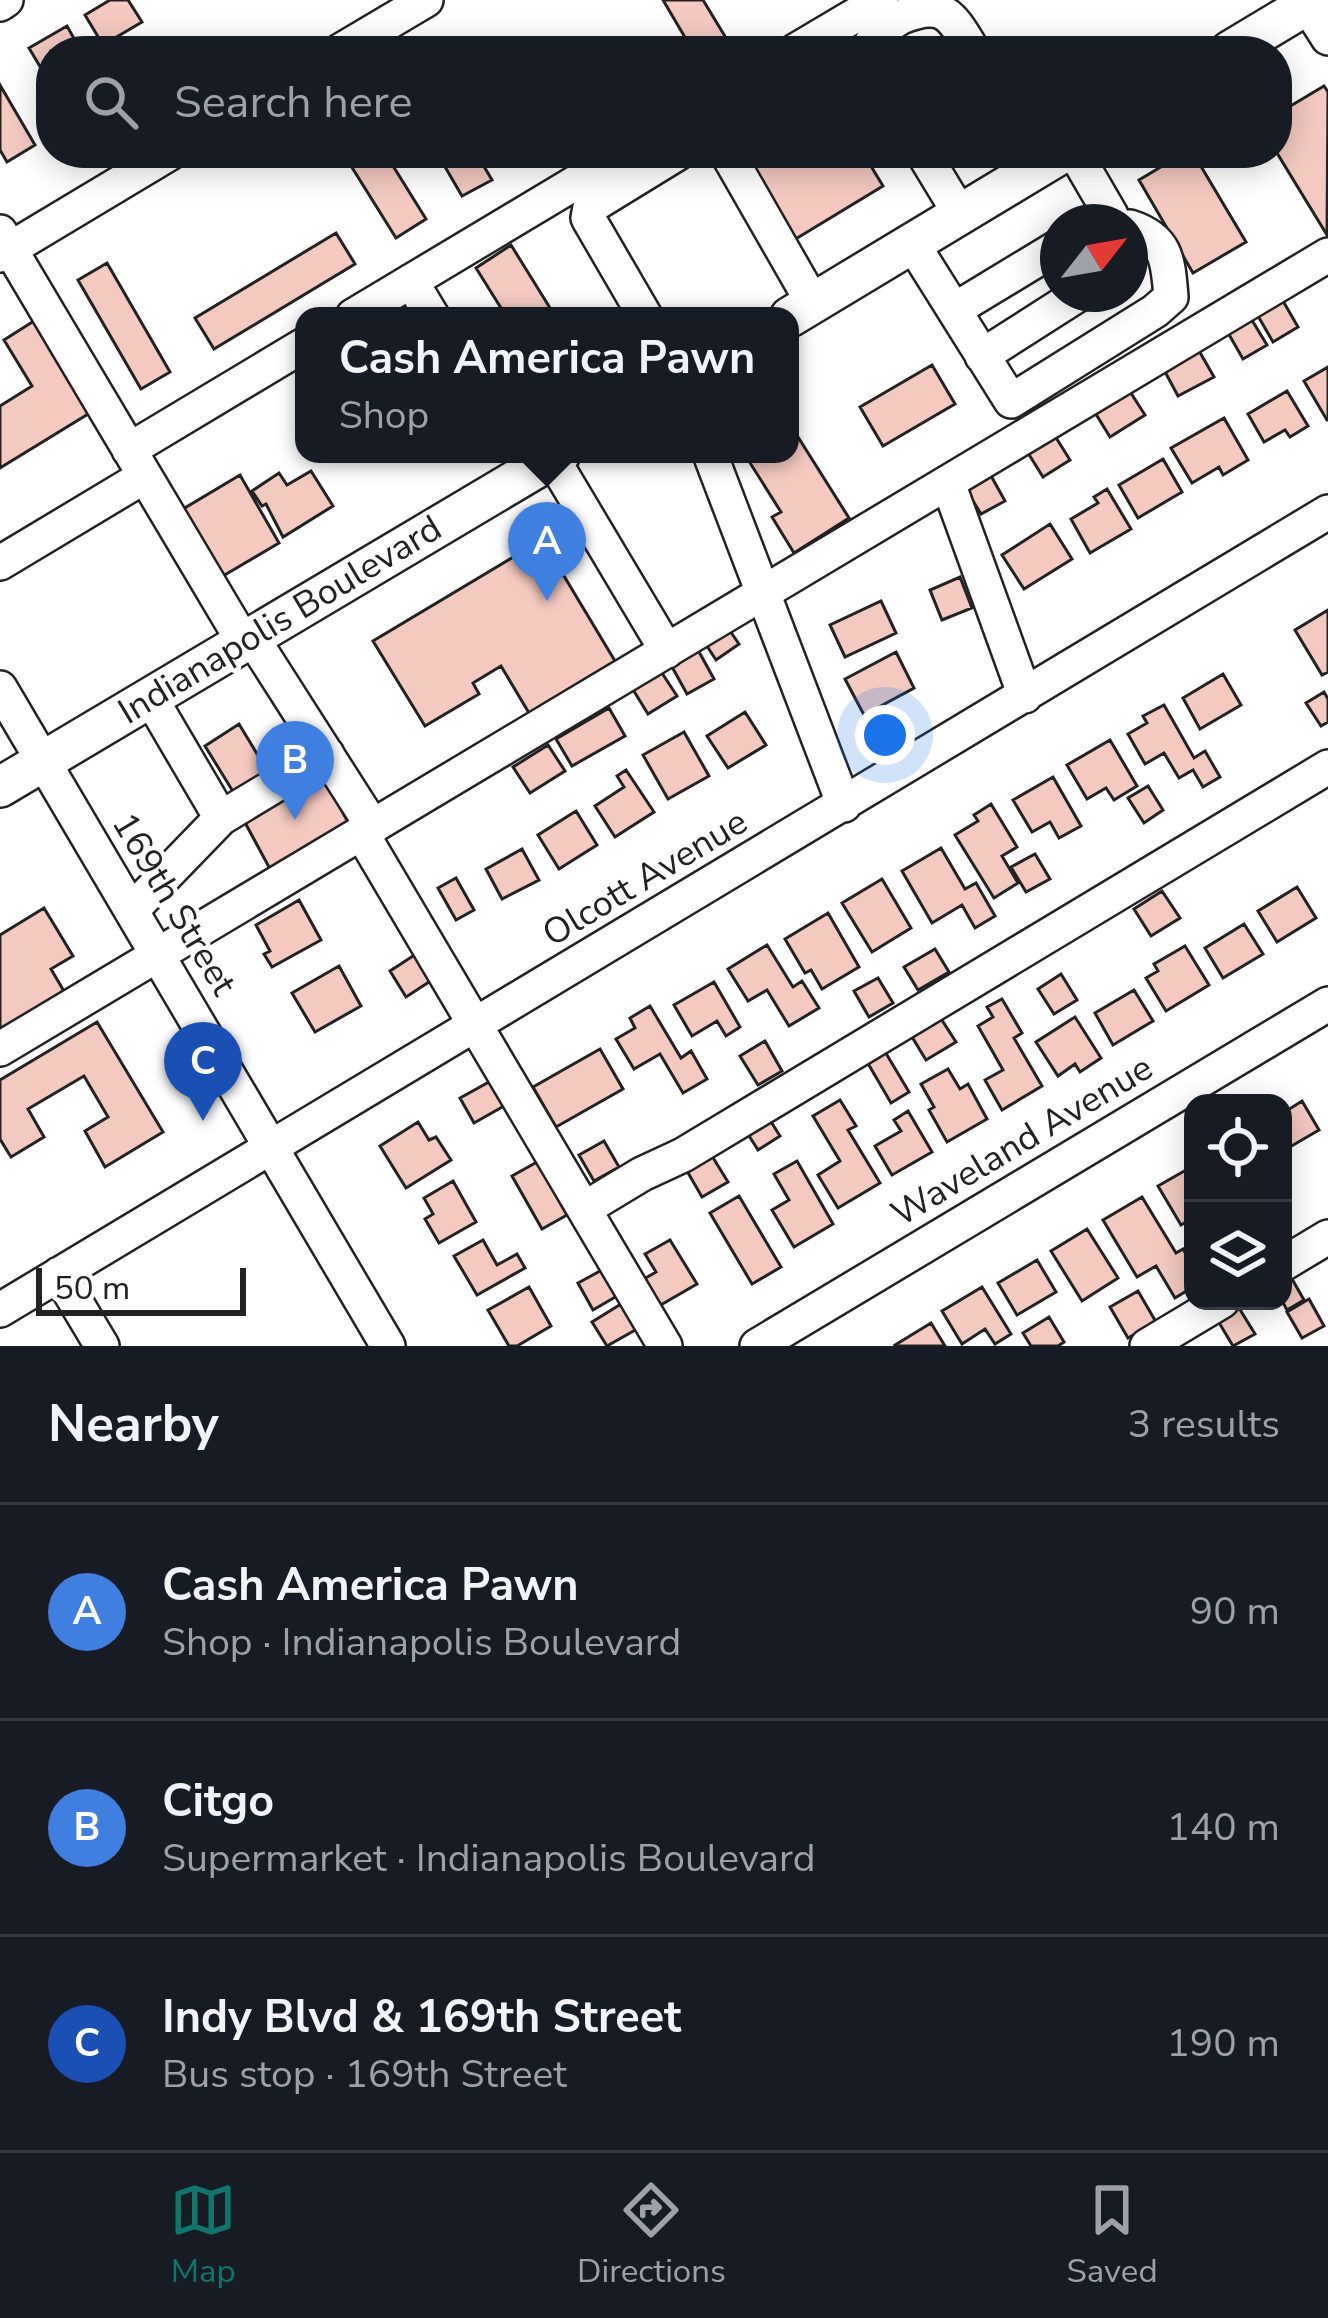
<!DOCTYPE html>
<html lang="en">
<head>
<meta charset="utf-8">
<style>
  body { margin:0; font-family:"Nunito Sans",sans-serif; background:#242831; color:#f1f3f6 }
  .controls { position:absolute; right:36px; bottom:36px; display:grid; overflow:hidden; border-radius:24px; box-shadow:0 6px 30px #0003 }
  .controls button { width:108px; height:108px; display:grid; place-items:center; padding:0; border:0; border-bottom:3px solid #363941; background:#171b24; color:#f1f3f6; font:60px sans-serif }
  .compass { position:absolute; left:1040px; top:204px; width:108px; height:108px; border-radius:50%; background:#171b24; box-shadow:0 6px 30px #0003; rotate:59deg }
  .scale { position:absolute; left:36px; bottom:30px; width:210px; box-sizing:border-box; padding-left:12px; border:6px solid #222; border-top:0; font-size:33px; line-height:42px; white-space:nowrap; color:#222; -webkit-text-stroke:9px #fff; paint-order:stroke }
  .you { position:absolute; left:885px; top:735px; width:42px; height:42px; margin:-30px; border:9px solid #fff; border-radius:50%; background:#1a73e8; box-shadow:0 0 0 18px #1a73e833 }
  .badge { display:grid; place-items:center; width:78px; height:78px; border-radius:50%; background:#0f766e; color:#fff; font-size:39px; font-weight:700 }
  .pin { position:absolute; translate:-50% -99px; filter:drop-shadow(0 3px 6px #0008) }
  .pin::after { content:''; position:absolute; top:63px; width:42px; height:36px; background:inherit; clip-path:polygon(0 0,100% 0,50% 100%) }
  .popup { position:absolute; left:295px; top:307px; width:504px; height:156px; box-sizing:border-box; display:grid; place-content:center; border-radius:24px; background:#171b24; filter:drop-shadow(0 3px 9px #0005); font-size:39px; white-space:nowrap; color:#9ea1a6 }
  .popup b { font-size:45px; color:#f1f3f6 }
  .popup::after { content:''; position:absolute; left:50%; top:100%; margin-left:-24px; border:24px solid transparent; border-top-color:#171b24 }
  .list { margin:0; padding:0; list-style:none }
  h2 { display:flex; justify-content:space-between; align-items:center; height:156px; margin:0; padding:0 48px; font-size:51px }
  h2 small { font-size:39px; font-weight:400; color:#9ea1a6 }
  .list li { display:grid; grid-template-columns:78px 1fr auto; gap:36px; align-items:center; box-sizing:border-box; height:216px; padding:0 48px; border-top:3px solid #363941 }
  .list b { display:block; font-size:45px; white-space:nowrap }
  .list p { margin:0; font-size:39px; white-space:nowrap; color:#9ea1a6 }
  .list em { font-size:39px; font-style:normal; color:#9ea1a6 }
  .icon { flex:none; width:66px; height:66px; fill:none; stroke:currentColor; stroke-width:2; stroke-linecap:round; stroke-linejoin:round }
  .map { position:relative; flex:none; width:1328px; height:1346px; overflow:hidden }
  .search { position:absolute; background:#171b24; box-shadow:0 6px 30px #0003; left:36px; right:36px; top:36px; height:132px; display:flex; align-items:center; gap:30px; box-sizing:border-box; padding:0 42px; border-radius:48px; color:#9ea1a6; font-size:45px }
  .sheet { height:804px; background:#171b24 }
  nav { display:flex; justify-content:space-around; align-items:center; box-sizing:border-box; height:168px; border-top:3px solid #363941; background:#171b24; font-size:33px; color:#9ea1a6 }
  nav a { display:grid; justify-items:center; gap:6px }
  nav .on { color:#0f766e }
  .map>svg:first-child { display:block }
  .building { fill:#f3c9c0; stroke:#222; stroke-width:3 }
  .lines { fill:none; stroke-linecap:round; stroke-linejoin:round }
  .minor-casing { stroke:#222; stroke-width:38 }
  .major-casing { stroke:#222; stroke-width:44 }
  .minor { stroke:#fff; stroke-width:33 }
  .major { stroke:#fff; stroke-width:39 }
  .labels { text-anchor:middle; dominant-baseline:central; stroke-width:9; stroke-linejoin:round; paint-order:stroke }
  .street-label { font-size:36px; fill:#222; stroke:#fff }
</style>
</head>
<body>
<div class="map">
<svg width="1328" height="1346" viewBox="0 0 1328 1346">
  <rect width="100%" height="100%" fill="#fff"/>
  <path class="building" d="M110,0H128L142,22L103,45L85,15Z
    M663,0H703L726,38L704,51H693Z
    M67,26L81,51H51V78L48,80L29,48Z
    M0,85L35,145L7,162L0,150Z
    M1324,86L1328,92L1327,235L1277,153V114Z
    M343,153H385L426,219L396,238Z
    M437,153H476L492,180L462,196Z
    M763,153H863L883,186L794,240L749,166L765,156Z
    M1184,153H1193L1246,242L1193,273L1139,180Z
    M336,233L355,264L214,349L195,318Z
    M511,245L555,316H506L476,268Z
    M107,263L170,372L141,389L78,280Z
    M1283,301L1298,327L1273,342L1258,316Z
    M1250,317L1267,345L1243,359L1227,331Z
    M37,319L93,411L0,468V406L32,386L4,340Z
    M1198,349L1214,377L1178,396L1163,368Z
    M932,365L955,404L883,446L860,407Z
    M1328,367V420H1327L1304,381Z
    M1129,390L1145,415L1110,437L1094,411Z
    M1287,391L1308,426L1290,437L1285,430L1264,442L1248,414Z
    M1224,418L1248,460L1223,475L1219,467L1192,483L1171,448Z
    M793,429L849,518L794,553L772,517L781,512L747,458L753,454H790Z
    M1055,436L1070,460L1043,477L1028,453Z
    M1163,459L1182,492L1138,518L1119,485Z
    M311,471L333,506L283,537L266,504L262,506L252,491L279,473L287,485Z
    M990,474L1005,501L981,514L965,488Z
    M240,475L279,543L223,576L183,509Z
    M1107,489L1131,529L1090,553L1071,519L1098,503L1094,497Z
    M1050,524L1072,559L1024,589L1002,555Z
    M555,532L568,553L555,561L615,661L529,713L501,666L473,683L479,694L425,726L373,641Z
    M960,577L972,608L942,620L930,590Z
    M881,601L896,633L845,657L830,625Z
    M1328,610V672L1322,675L1295,630Z
    M728,628L739,644L716,660L705,643Z
    M698,650L714,679L687,694L671,665Z
    M896,652L914,688L864,715L845,679Z
    M660,670L677,696L648,714L632,688Z
    M1223,674L1241,705L1200,729L1183,698Z
    M1324,692L1328,699V722L1321,726L1306,703Z
    M1164,705L1194,758L1205,751L1220,777L1203,787L1193,770L1179,778L1164,753L1145,764L1128,734L1147,723L1143,716Z
    M609,708L625,736L572,766L556,739Z
    M745,712L766,745L728,768L707,736Z
    M239,724L271,777L237,798L205,746Z
    M684,732L709,776L668,799L643,755Z
    M1110,740L1137,786L1114,800L1106,788L1087,799L1067,765Z
    M548,745L565,771L530,793L513,767Z
    M319,770L348,822L270,869L242,817Z
    M626,770L654,812L615,837L595,806L624,787L617,776Z
    M1053,777L1081,826L1059,838L1050,822L1032,832L1013,800Z
    M1148,786L1163,810L1144,823L1128,798Z
    M991,804L1017,847L1002,856L1018,883L994,898L955,835L978,821L974,815Z
    M576,811L597,845L559,869L538,835Z
    M941,848L965,889L976,883L995,916L975,928L962,905L932,923L902,871Z
    M522,849L539,880L502,899L486,869Z
    M1035,854L1050,879L1026,892L1011,867Z
    M456,878L474,910L456,920L438,888Z
    M882,879L911,928L872,952L842,903Z
    M1297,887L1316,918L1277,942L1258,911Z
    M1162,891L1180,918L1151,936L1134,909Z
    M299,900L321,940L272,967L264,954L270,951L256,925Z
    M44,908L73,956L51,969L65,993L0,1032V935Z
    M828,913L859,967L822,989L811,970L805,973L785,939Z
    M1244,924L1263,954L1223,978L1205,948Z
    M767,945L793,987L802,981L819,1008L789,1026L767,990L748,1001L728,969Z
    M1185,946L1209,985L1166,1011L1146,978L1158,971L1154,964Z
    M935,949L949,972L918,990L904,967Z
    M416,954L432,980L406,997L390,971Z
    M339,966L361,1006L315,1032L292,993Z
    M1061,974L1077,1000L1054,1014L1038,989Z
    M878,978L893,1003L869,1017L854,991Z
    M714,982L740,1027L726,1036L717,1021L692,1036L674,1005Z
    M1134,990L1153,1021L1113,1045L1095,1013Z
    M1002,999L1022,1033L1014,1038L1042,1086L1002,1110L985,1080L1003,1070L978,1026L993,1017L987,1007Z
    M650,1006L681,1058L691,1051L707,1079L683,1093L660,1054L634,1069L616,1039L635,1028L630,1018Z
    M938,1014L956,1042L926,1060L909,1032Z
    M1075,1017L1101,1058L1080,1072L1075,1064L1058,1076L1036,1042Z
    M97,1022L163,1132L105,1167L85,1131L108,1117L84,1076L28,1109L44,1137L11,1157L0,1139V1080Z
    M765,1041L782,1071L758,1085L740,1056Z
    M600,1049L623,1089L556,1127L533,1087Z
    M884,1050L909,1092L891,1103L866,1060Z
    M948,1069L960,1089L968,1084L987,1119L947,1142L929,1110L934,1107L921,1084Z
    M489,1082L504,1106L474,1123L460,1098Z
    M840,1100L856,1126L848,1130L880,1183L838,1208L818,1175L840,1161L813,1116Z
    M1302,1101L1319,1130L1283,1151V1113Z
    M908,1111L932,1152L892,1175L875,1146L901,1131L894,1120Z
    M768,1117L780,1136L758,1150L746,1131Z
    M418,1122L429,1140L436,1137L451,1160L406,1188L380,1146Z
    M604,1141L619,1167L594,1181L579,1155Z
    M712,1156L728,1182L702,1197L687,1171Z
    M797,1161L833,1224L794,1247L772,1210L789,1200L774,1174Z
    M537,1162L567,1215L542,1229L512,1176Z
    M1193,1166V1218L1181,1225L1158,1186Z
    M453,1181L476,1222L439,1243L425,1219L433,1214L424,1198Z
    M739,1196L781,1267L752,1284L710,1213Z
    M1142,1197L1176,1253L1183,1249L1193,1266V1287L1175,1298L1156,1266L1137,1277L1103,1220Z
    M1087,1229L1118,1278L1082,1301L1051,1251Z
    M483,1240L497,1265L517,1254L525,1268L477,1295L454,1256Z
    M670,1240L697,1284L659,1306L644,1279L656,1272L645,1254Z
    M1037,1260L1056,1292L1017,1315L998,1283Z
    M602,1270L617,1296L593,1310L578,1283Z
    M1292,1279L1304,1300L1287,1310L1282,1301L1283,1284Z
    M529,1287L551,1326L517,1346H509L488,1310Z
    M982,1287L1011,1334L995,1344L985,1329L962,1344L942,1311Z
    M1138,1291L1156,1322L1128,1338L1110,1307Z
    M1309,1299L1324,1326L1302,1338L1287,1312Z
    M621,1304L637,1329L607,1346L592,1322Z
    M1239,1308L1255,1334L1233,1346L1218,1321Z
    M1049,1317L1064,1342L1058,1346H1031L1023,1333Z
    M931,1323L945,1346H896L895,1345Z"/>
  <g class="lines">
    <defs>
      <path id="minor" d="M0,4L6,0
        M1307,5L1328,38
        M340,51L426,0
        M795,51L881,0
        M868,51C874,33 885,27 901,17C945,0 951,15 973,51
        M727,153L813,303
        M923,153L960,214
        M1075,153L1111,215L1099,222
        M0,232L243,641
        M912,243L1011,401L1155,311L1171,297C1168,262 1168,239 1130,227
        M0,255L170,153
        M411,281L432,316
        M954,310L1058,247
        M353,316L625,153
        M645,316L588,218L590,207L678,153
        M982,356L1079,294
        M129,450L304,345
        M710,454L844,805
        M552,458L667,651
        M948,483L1025,696
        M0,563L145,476
        M251,636L373,827
        M0,688L388,1346
        M150,697L221,818
        M361,832L665,1346
        M132,910L221,818L327,754
        M0,1049L1328,255
        M584,1209L642,1174L683,1155L1328,767
        M1283,1264L1328,1237
        M59,1274L102,1346
        M0,1310L1328,512
        M757,1346L1328,1004
        M1147,1346L1222,1301"/>
      <path id="major" d="M1230,51L1315,0
        M790,317L1062,153
        M0,787L560,454"/>
    </defs>
    <use href="#minor" class="minor-casing"/>
    <use href="#major" class="major-casing"/>
    <use href="#minor" class="minor"/>
    <use href="#major" class="major"/>
  </g>
  <g class="labels">
    <g class="street-label">
      <text transform="translate(280 620) rotate(-31)">Indianapolis Boulevard</text>
      <text transform="translate(645 878) rotate(-31)">Olcott Avenue</text>
      <text transform="translate(174 904) rotate(59)">169th Street</text>
      <text transform="translate(1022 1141) rotate(-31)">Waveland Avenue</text>
    </g>
  </g>
</svg>
<div class="controls">
<button><svg class="icon" aria-label="locate" viewBox="0 0 24 24"><circle cx="12" cy="12" r="6"/><path d="M12 2v4M12 18v4M2 12h4M18 12h4"/></svg></button>
<button><svg class="icon" aria-label="layers" viewBox="0 0 24 24"><path d="M12 4l9 5-9 5-9-5zM3 14l9 5 9-5"/></svg></button>
</div>
<svg class="compass" viewBox="-18 -18 36 36"><path d="M0-13l5 13h-10z" fill="#e53935"/><path d="M0 13l5-13h-10z" fill="#9ea1a6"/></svg>
<div class="scale">50 m</div>
<div class="you"></div>
<div class="pin badge" style="left:547px;top:601px;background:#3f7fe0">A</div>
<div class="popup"><b>Cash America Pawn</b>Shop</div>
<div class="pin badge" style="left:295px;top:820px;background:#3f7fe0">B</div>
<div class="pin badge" style="left:203px;top:1121px;background:#1a4fb4">C</div>
<div class="search"><svg class="icon" aria-label="search" viewBox="0 0 24 24"><circle cx="10" cy="10" r="6"/><path d="M15 15l6 6"/></svg>Search here</div>
</div>
<section class="sheet">
<h2>Nearby<small>3 results</small></h2>
<ul class="list">
<li><span class="badge" style="background:#3f7fe0">A</span><div><b>Cash America Pawn</b><p>Shop · Indianapolis Boulevard</p></div><em>90 m</em></li>
<li><span class="badge" style="background:#3f7fe0">B</span><div><b>Citgo</b><p>Supermarket · Indianapolis Boulevard</p></div><em>140 m</em></li>
<li><span class="badge" style="background:#1a4fb4">C</span><div><b>Indy Blvd &amp; 169th Street</b><p>Bus stop · 169th Street</p></div><em>190 m</em></li>
</ul>
</section>
<nav>
<a class="on"><svg class="icon" aria-label="map" viewBox="0 0 24 24"><path d="M3 6l6-2 6 2 6-2v14l-6 2-6-2-6 2zM9 4v14M15 6v14"/></svg>Map</a>
<a><svg class="icon" aria-label="directions" viewBox="0 0 24 24"><path d="M12 3l9 9-9 9-9-9zM9 14v-3h6M13 9l2 2-2 2"/></svg>Directions</a>
<a><svg class="icon" aria-label="saved" viewBox="0 0 24 24"><path d="M7 4h10v16l-5-4-5 4z"/></svg>Saved</a>
</nav>
</body>
</html>
